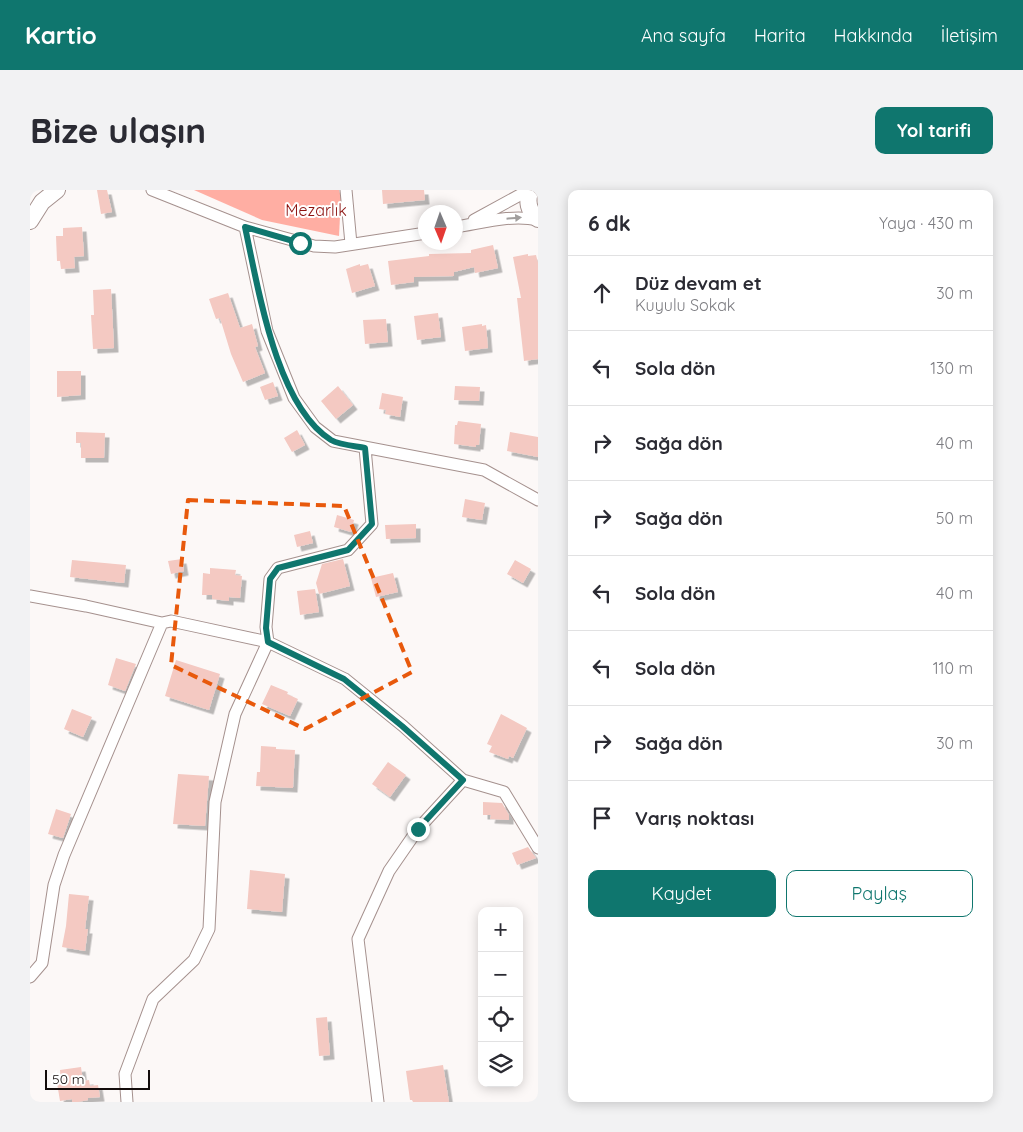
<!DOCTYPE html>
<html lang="tr">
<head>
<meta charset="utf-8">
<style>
  body { margin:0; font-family:Quicksand,sans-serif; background:#f2f2f3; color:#2b2b33 }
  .controls { position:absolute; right:15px; bottom:15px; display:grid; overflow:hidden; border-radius:10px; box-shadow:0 2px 12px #0003 }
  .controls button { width:45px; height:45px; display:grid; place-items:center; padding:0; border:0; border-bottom:1px solid #e1e1e2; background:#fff; color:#2b2b33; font:25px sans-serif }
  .compass { position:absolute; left:388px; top:15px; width:45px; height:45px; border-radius:50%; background:#fff; box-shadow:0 2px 12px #0003; rotate:178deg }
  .scale { position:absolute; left:15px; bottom:12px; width:105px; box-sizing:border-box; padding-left:5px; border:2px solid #130c0b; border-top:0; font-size:14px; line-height:18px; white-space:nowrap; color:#130c0b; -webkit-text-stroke:4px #fff; paint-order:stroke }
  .stop { position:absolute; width:15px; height:15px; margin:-11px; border:4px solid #0f766e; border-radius:50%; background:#fff }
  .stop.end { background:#0f766e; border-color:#fff; box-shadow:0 1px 5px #0008 }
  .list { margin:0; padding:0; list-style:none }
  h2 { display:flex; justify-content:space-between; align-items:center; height:65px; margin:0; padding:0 20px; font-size:21px }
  h2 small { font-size:16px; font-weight:400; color:#7c7c81 }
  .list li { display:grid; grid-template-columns:32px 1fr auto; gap:15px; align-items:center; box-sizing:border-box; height:75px; padding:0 20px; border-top:1px solid #e1e1e2 }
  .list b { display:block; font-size:19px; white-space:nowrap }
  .list p { margin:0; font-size:16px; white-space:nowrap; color:#7c7c81 }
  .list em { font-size:16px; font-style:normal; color:#7c7c81 }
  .actions { display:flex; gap:10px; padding:15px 20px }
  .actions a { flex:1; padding:11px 0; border:1px solid #0f766e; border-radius:10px; text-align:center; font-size:18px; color:#0f766e }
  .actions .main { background:#0f766e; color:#fff }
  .icon { flex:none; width:28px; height:28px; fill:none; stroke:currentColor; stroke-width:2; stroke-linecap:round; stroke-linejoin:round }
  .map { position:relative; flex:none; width:508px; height:912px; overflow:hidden; border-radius:10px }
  header { display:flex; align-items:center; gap:30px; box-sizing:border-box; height:70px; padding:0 25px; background:#0f766e; color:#fff }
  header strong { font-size:24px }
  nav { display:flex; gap:28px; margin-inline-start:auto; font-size:18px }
  .intro { display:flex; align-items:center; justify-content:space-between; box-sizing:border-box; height:120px; padding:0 30px }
  h1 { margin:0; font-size:35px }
  .button { padding:12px 22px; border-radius:10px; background:#0f766e; color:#fff; font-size:18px; font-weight:700 }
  main { display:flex; gap:30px; padding:0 30px }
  aside { flex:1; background:#fff; border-radius:10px; box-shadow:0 2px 12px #0003 }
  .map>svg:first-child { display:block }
  .green { fill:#ffaea3 }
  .building { fill:#f4c9c2; filter:url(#shadow) }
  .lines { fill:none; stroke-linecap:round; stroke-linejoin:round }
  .street-casing { stroke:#a5918e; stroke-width:13 }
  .secondary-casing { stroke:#a5918e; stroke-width:18 }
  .street { stroke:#fff; stroke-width:11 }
  .secondary { stroke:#fff; stroke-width:16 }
  .oneway { fill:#a19e9d }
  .route { stroke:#0f766e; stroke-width:6 }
  .marked { fill:none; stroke:#e8590c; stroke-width:4; stroke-dasharray:10 6; stroke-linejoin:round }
  .labels { text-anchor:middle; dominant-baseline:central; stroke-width:4; stroke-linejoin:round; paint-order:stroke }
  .park-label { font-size:16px; fill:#8c1310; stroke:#fff }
</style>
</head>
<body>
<header>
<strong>Kartio</strong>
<nav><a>Ana sayfa</a><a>Harita</a><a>Hakkında</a><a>İletişim</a></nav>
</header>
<div class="intro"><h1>Bize ulaşın</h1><a class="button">Yol tarifi</a></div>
<main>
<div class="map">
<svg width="508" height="912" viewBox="0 0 508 912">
  <defs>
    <filter id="shadow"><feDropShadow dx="4.5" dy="4.5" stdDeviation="0" flood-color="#0004"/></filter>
  </defs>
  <rect width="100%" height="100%" fill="#fcf8f7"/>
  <path class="green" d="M164,0H309L311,7L309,46L232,30Z"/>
  <path class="building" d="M67,0H77L82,22L71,24Z
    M352,0H394L395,10L353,14Z
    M52,37L54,66L44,67L45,78L31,79L30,71H27L26,46H33V38Z
    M463,55L468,78L445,83L444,77L424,82V86L384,87V92L361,95L358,71L399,66V64L441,63V60Z
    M498,64V66L506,65L508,73V169L494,171L487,108H491L483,67Z
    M330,74V76L338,74L345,96L322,103L316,79Z
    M81,99L84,158L63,159L61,125H64L63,100Z
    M198,103L210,138L222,134L228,156L225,157L235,183L213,192L201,164L190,128L186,129L179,109Z
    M408,123L411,147L387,150L384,126Z
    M356,129L358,152L335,154L333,130Z
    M452,134V136L456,135L458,158L435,161L432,137Z
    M27,181H51V205L27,207Z
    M243,192L248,206L235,210L230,197Z
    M308,196L323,215L306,229L291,211Z
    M425,196L450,197L449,211L424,210Z
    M352,203L373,207L370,227L355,224L356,220L349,219Z
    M428,231L451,234L449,255H446V257L424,254L425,235H427Z
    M267,240L275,255L262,262L254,248Z
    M46,242L75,243L74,268H51V253H46Z
    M480,242L508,247V267L477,261Z
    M435,309L455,313L452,330L432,327Z
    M307,325L324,330L321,342L304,337Z
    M386,334V348L356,349L355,335Z
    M280,341L283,353L267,357L264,345Z
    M152,369L154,381L141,384L138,371Z
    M313,369L320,396L289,404L286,393L292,374Z
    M42,370L96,375L94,393L40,387Z
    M485,370L501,379L493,393L477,384Z
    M180,378L206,380L205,385L212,386L210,408L199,407V411L182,409V405H172L173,383L180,384Z
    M363,383L368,402L346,407L341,388Z
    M285,399L289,422L270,425L267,401Z
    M86,468L106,474L95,501L78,495Z
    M146,470L190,484L179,520L135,506Z
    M241,495L258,502L257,504L268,509L260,526L232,514Z
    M42,519L62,527L53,547L34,539Z
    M471,524L497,538L483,568L479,566L478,569L459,562L462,556L457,554Z
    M231,556L246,557V559L265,560L263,598L226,596L227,582H230Z
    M358,572L376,585L360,607L342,594Z
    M148,584L179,586L175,636L143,634Z
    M453,612L472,613L479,625V630L460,629L461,625H453Z
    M26,619L41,624L33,648L18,644Z
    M498,657L506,668L487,675L482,663Z
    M220,680L255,684L252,722L217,719Z
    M39,704L59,706L55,739H58L55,761L32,757L36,736Z
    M297,827L300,865L289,866L286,828Z
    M413,875L419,912H383L382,910H380L376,881Z
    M51,877L53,891L59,890L60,896L68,895L70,907L58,908V910L48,912H42V909L30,911L27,893L31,892L30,880Z"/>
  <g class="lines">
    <defs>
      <path id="street" d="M122,0L215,37L284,56L305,57L396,43
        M316,0L321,54
        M444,30L499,0
        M215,37L237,141L264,208L285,237L303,251L454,280L508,310
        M426,37C452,33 481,24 508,30
        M335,258L342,334L318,360L248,378L240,389L236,437L238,452L315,489L373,536L433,590L388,639L359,681L328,749L348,912
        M0,406L56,416L132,433
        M433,590L474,602L508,658
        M0,787L12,773L24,695L34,665L132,433L141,431L238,452L205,524L185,612L179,739L164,770L123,809L95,884L97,912"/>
      <path id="secondary" d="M501,0C496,11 498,21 508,29
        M0,31L12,12L27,0"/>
    </defs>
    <use href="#street" class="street-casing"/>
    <use href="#secondary" class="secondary-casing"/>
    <use href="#street" class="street"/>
    <use href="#secondary" class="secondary"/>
  </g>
  <defs><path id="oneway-solid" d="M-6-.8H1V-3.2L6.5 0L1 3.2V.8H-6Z" transform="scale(1.25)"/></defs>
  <use class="oneway" href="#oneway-solid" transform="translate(484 28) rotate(-5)"/>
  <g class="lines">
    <path class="route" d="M270,53L215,37C228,97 246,216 301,250C310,255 325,256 335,258L342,334L318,360L248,378L240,389L236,438L238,452L314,489L372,536L433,590L388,639"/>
  </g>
  <path class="marked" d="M158,310L314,316L382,482L275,539L141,475Z"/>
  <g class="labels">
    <g class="park-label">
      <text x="286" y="20">Mezarlık</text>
    </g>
  </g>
</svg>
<div class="controls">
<button>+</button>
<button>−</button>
<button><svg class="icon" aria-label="locate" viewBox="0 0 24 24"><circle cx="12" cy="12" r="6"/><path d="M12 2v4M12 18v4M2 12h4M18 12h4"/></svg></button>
<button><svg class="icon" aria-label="layers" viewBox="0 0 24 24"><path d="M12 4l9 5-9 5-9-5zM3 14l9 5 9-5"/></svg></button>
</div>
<svg class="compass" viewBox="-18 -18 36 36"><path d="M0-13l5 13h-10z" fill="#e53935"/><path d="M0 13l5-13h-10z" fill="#7c7c81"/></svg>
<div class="scale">50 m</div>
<div class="stop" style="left:270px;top:53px"></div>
<div class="stop end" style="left:388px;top:639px"></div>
</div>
<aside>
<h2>6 dk<small>Yaya · 430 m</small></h2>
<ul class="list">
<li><svg class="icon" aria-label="ahead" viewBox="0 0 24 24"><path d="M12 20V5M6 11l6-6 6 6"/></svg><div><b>Düz devam et</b><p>Kuyulu Sokak</p></div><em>30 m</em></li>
<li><svg class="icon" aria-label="left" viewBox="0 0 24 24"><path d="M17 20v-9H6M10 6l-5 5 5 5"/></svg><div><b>Sola dön</b></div><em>130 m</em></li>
<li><svg class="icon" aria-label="right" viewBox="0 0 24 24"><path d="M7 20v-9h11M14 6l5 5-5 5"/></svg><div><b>Sağa dön</b></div><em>40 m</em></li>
<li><svg class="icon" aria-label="right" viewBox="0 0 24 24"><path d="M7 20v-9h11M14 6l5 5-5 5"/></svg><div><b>Sağa dön</b></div><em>50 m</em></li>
<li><svg class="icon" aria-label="left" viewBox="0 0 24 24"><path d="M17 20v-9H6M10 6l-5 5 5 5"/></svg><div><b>Sola dön</b></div><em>40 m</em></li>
<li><svg class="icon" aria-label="left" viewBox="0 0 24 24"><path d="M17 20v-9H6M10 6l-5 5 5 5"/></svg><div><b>Sola dön</b></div><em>110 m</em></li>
<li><svg class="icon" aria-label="right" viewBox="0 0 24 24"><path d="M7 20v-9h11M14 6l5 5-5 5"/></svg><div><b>Sağa dön</b></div><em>30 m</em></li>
<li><svg class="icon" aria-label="arrive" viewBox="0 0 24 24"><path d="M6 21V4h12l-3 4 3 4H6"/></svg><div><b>Varış noktası</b></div></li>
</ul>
<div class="actions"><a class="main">Kaydet</a><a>Paylaş</a></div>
</aside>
</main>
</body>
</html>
